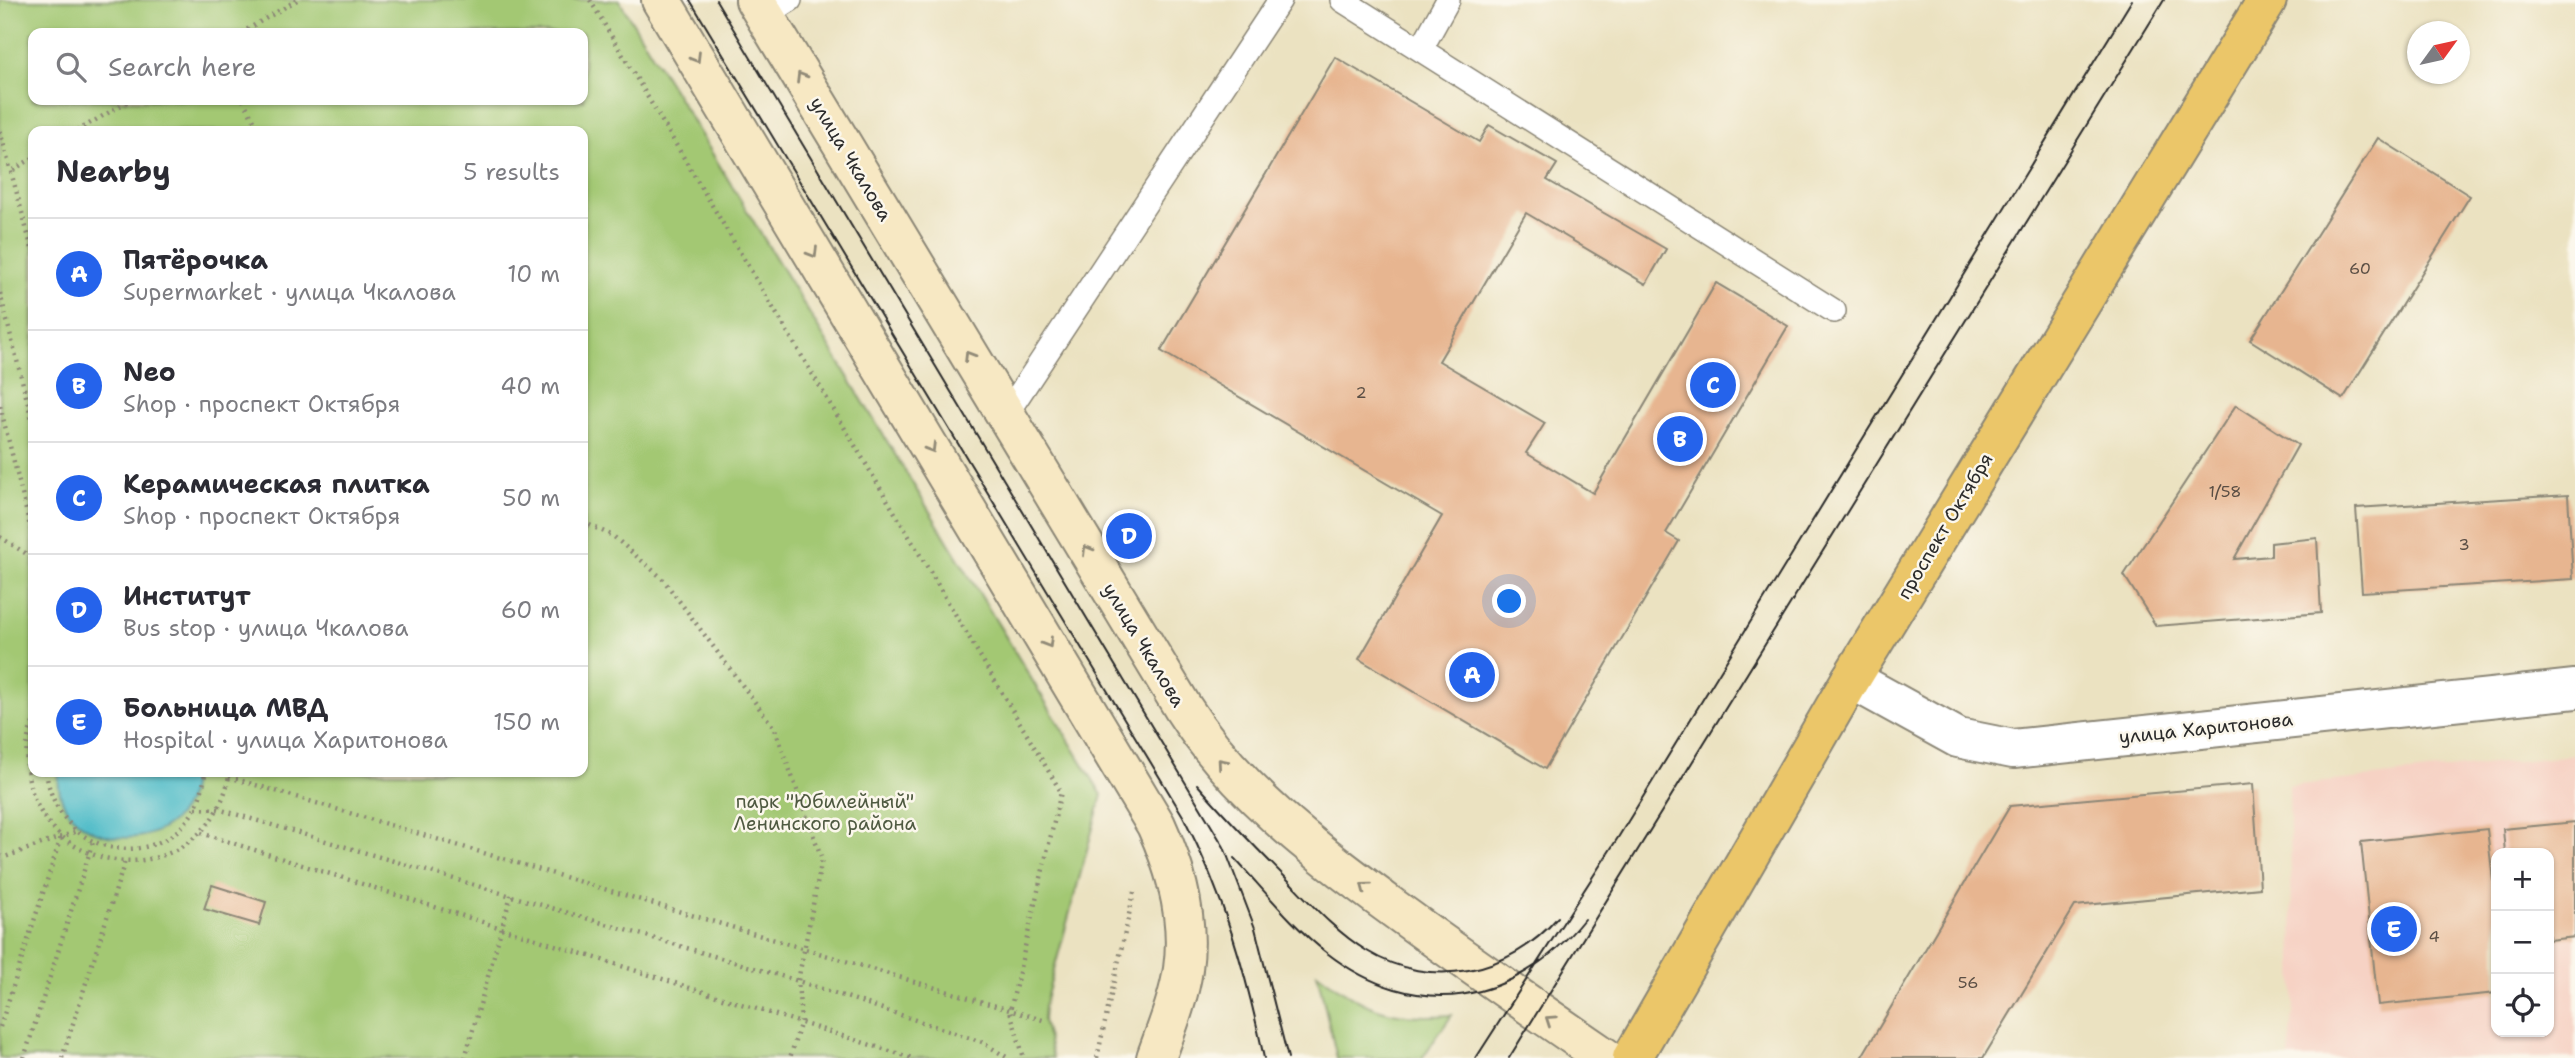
<!DOCTYPE html>
<html lang="en">
<head>
<meta charset="utf-8">
<style>
  body { margin:0; font-family:"Shantell Sans",sans-serif; background:#f7f7f7; color:#2b2b33 }
  .controls { position:absolute; right:21px; bottom:21px; display:grid; overflow:hidden; border-radius:14px; box-shadow:0 2px 5px #0004 }
  .controls button { width:63px; height:63px; display:grid; place-items:center; padding:0; border:0; border-bottom:2px solid #e1e1e2; background:#fff; color:#2b2b33; font:35px sans-serif }
  .compass { position:absolute; left:2407px; top:21px; width:63px; height:63px; border-radius:50%; background:#fff; box-shadow:0 2px 5px #0004; rotate:57deg }
  .you { position:absolute; left:1510px; top:602px; width:24px; height:24px; margin:-18px; border:5px solid #fff; border-radius:50%; background:#1a73e8; box-shadow:0 0 0 10px #1a73e833 }
  .badge { display:grid; place-items:center; width:46px; height:46px; border-radius:50%; background:#2563eb; color:#fff; font-size:23px; font-weight:700 }
  .pin { position:absolute; translate:-50% -50%; border:4px solid #fff; box-shadow:0 2px 7px #0006 }
  .list { margin:0; padding:0; list-style:none }
  h2 { display:flex; justify-content:space-between; align-items:center; height:91px; margin:0; padding:0 28px; font-size:30px }
  h2 small { font-size:23px; font-weight:400; color:#7c7c81 }
  .list li { display:grid; grid-template-columns:46px 1fr auto; gap:21px; align-items:center; box-sizing:border-box; height:112px; padding:0 28px; border-top:2px solid #e1e1e2 }
  .list b { display:block; font-size:26px; white-space:nowrap }
  .list p { margin:0; font-size:23px; white-space:nowrap; color:#7c7c81 }
  .list em { font-size:23px; font-style:normal; color:#7c7c81 }
  .icon { flex:none; width:38px; height:38px; fill:none; stroke:currentColor; stroke-width:2; stroke-linecap:round; stroke-linejoin:round }
  .map { position:relative; flex:none; width:2575px; height:1058px; overflow:hidden }
  .search { position:absolute; background:#fff; box-shadow:0 2px 5px #0004; left:28px; top:28px; width:560px; height:77px; display:flex; align-items:center; gap:18px; box-sizing:border-box; padding:0 24px; border-radius:14px; color:#7c7c81; font-size:26px }
  .panel { position:absolute; background:#fff; box-shadow:0 2px 5px #0004; left:28px; top:126px; width:560px; height:651px; border-radius:14px }
  .map>svg:first-child { display:block }
  .built { fill:#f6d2c4; fill-rule:evenodd }
  .green { fill:#a3c873; stroke:#677a4f; stroke-width:2; fill-rule:evenodd }
  .water { fill:#4ebbc8; stroke:#3c737a; stroke-width:2 }
  .building { fill:#e7b590 }
  .lines { fill:none; stroke-linecap:round; stroke-linejoin:round }
  .service-casing { stroke:#8b8676; stroke-width:26 }
  .minor-casing { stroke:#8b8676; stroke-width:42 }
  .secondary-casing { stroke:#8b8676; stroke-width:42 }
  .primary-casing { stroke:#8b8676; stroke-width:42 }
  .path { stroke:#8b8676; stroke-width:4.5; stroke-dasharray:2 5; stroke-linecap:butt }
  .service { stroke:#fff; stroke-width:23 }
  .minor { stroke:#fff; stroke-width:38 }
  .secondary { stroke:#f7e8c3; stroke-width:38 }
  .primary { stroke:#ebc669; stroke-width:38 }
  .tram { stroke:#2b2b2b; stroke-width:2 }
  .oneway { stroke:#918a77 }
  .labels { text-anchor:middle; dominant-baseline:central; stroke-width:5; stroke-linejoin:round; paint-order:stroke }
  .number-label { font-size:16px; fill:#5a4e44 }
  .street-label { font-size:19px; fill:#2b2b2b; stroke:#fbf7ec }
  .park-label { font-size:19px; fill:#4f5a41; stroke:#fbf7ec }
</style>
</head>
<body>
<div class="map">
<svg width="2575" height="1058" viewBox="0 0 2575 1058">
  <rect width="100%" height="100%" fill="#fbf7ec"/>
  <filter id="ink" filterUnits="userSpaceOnUse"><feTurbulence type="fractalNoise" baseFrequency=".0143" numOctaves="2"/><feDisplacementMap in="SourceGraphic" scale="14" xChannelSelector="R" yChannelSelector="G"/><feConvolveMatrix kernelMatrix="1 2 1 2 8 2 1 2 1" color-interpolation-filters="sRGB"/></filter>
  <filter id="wash" filterUnits="userSpaceOnUse"><feTurbulence type="fractalNoise" baseFrequency=".00686" numOctaves="4" result="noise"/><feDisplacementMap in="SourceGraphic" scale="28" xChannelSelector="R" yChannelSelector="G"/><feGaussianBlur stdDeviation="1.57" result="paint"/><feColorMatrix in="noise" values="0 0 0 0 0 0 0 0 0 0 0 0 0 0 0 0 0 1.4 0 .05"/><feComposite in="paint" operator="in"/></filter>
  <g filter="url(#wash)">
    <rect width="100%" height="100%" fill="#ebe2c1"/>
    <path class="built" d="M2575,755V1058H2289L2294,1004L2289,786ZM2496,853H2549V1032H2496Z"/>
    <path class="green" d="M0,0H619L1102,795L1044,1007L1043,1020L1053,1058H0ZM33,33H583V100H33ZM33,131H583V772H33Z
      M1317,973C1368,1011 1389,1019 1452,1015L1422,1058H1337Z"/>
    <path class="water" d="M59,772H192C194,865 49,854 59,772Z"/>
    <g id="blocks">
      <path class="building" d="M1335,57L1479,142L1489,125L1557,164L1547,180L1666,249L1646,284L1526,213L1439,361L1545,423L1526,453L1593,493L1716,283L1788,326L1666,533L1679,541L1545,769L1359,659L1442,516L1161,351Z
        M2378,138L2470,196L2343,399L2250,340Z
        M2236,405L2298,445L2234,559L2271,556V543L2317,538L2321,613L2156,626L2124,575Z
        M2568,495L2573,579L2362,592L2356,508Z
        M2253,784L2260,888L2075,906L1983,1058H1861L2010,806Z
        M2575,822V937L2549,940V853H2505L2503,829Z
        M2487,829L2493,880L2496,879V993L2378,1005L2361,842Z
        M212,885L266,902L259,925L204,909Z"/>
    </g>
  </g>
  <g filter="url(#ink)">
    <use href="#blocks" fill-opacity="0" stroke="#8b8676" stroke-width="2"/>
    <g class="lines">
      <defs>
        <path id="service" d="M1342,0L1834,311
          M764,16L790,0
          M1421,49L1448,0
          M1005,416L1280,0"/>
        <path id="minor" d="M1851,679L1958,738L2013,749L2575,689"/>
        <path id="secondary" d="M661,0L1156,825C1176,869 1190,920 1183,969C1179,998 1166,1030 1156,1058
          M755,0L1183,708C1236,791 1311,847 1389,905C1460,957 1533,1008 1606,1058"/>
        <path id="primary" d="M1632,1058L1851,679L2267,0"/>
      </defs>
      <use href="#service" class="service-casing"/>
      <use href="#minor" class="minor-casing"/>
      <use href="#secondary" class="secondary-casing"/>
      <use href="#primary" class="primary-casing"/>
      <path class="path" d="M590,0L1061,792L1010,1011L1024,1058
        M241,33L297,0
        M243,100L260,131
        M0,131L33,253
        M77,131L130,100
        M13,170L33,158
        M0,293L33,424
        M0,406L33,538
        M583,522L613,536L662,578L775,729L822,859L798,981L801,1021L790,1058
        M0,537L33,558
        M33,723C25,740 25,762 29,780C45,865 158,890 210,821C219,808 229,788 229,772
        M46,772C61,876 197,873 205,772
        M229,777L1043,1020
        M196,808L218,809L798,981L982,1042L1008,1058
        M201,833L912,1058
        M0,856L5,857L75,832
        M0,1027L61,837
        M24,1058L93,842
        M62,1058L125,861
        M465,1058L511,895
        M1097,1058L1134,892"/>
      <use href="#service" class="service"/>
      <use href="#minor" class="minor"/>
      <use href="#secondary" class="secondary"/>
      <use href="#primary" class="primary"/>
      <path class="tram" d="M690,0L1183,816C1225,898 1245,969 1264,1058
        M716,0L1224,847L1255,928L1288,1058
        M1197,784C1226,817 1257,849 1288,880C1312,905 1337,933 1367,951C1431,990 1510,974 1558,917
        M1234,858C1264,890 1292,926 1327,953C1416,1022 1515,1006 1584,919
        M1476,1058L1619,836L2132,0
        M1509,1058L2164,0"/>
    </g>
    <defs><path id="oneway-chevron" d="M-2-3.5L2.5 0L-2 3.5" fill="none" stroke-width="1.6" stroke-linecap="round" stroke-linejoin="round" transform="scale(1.75)"/></defs>
    <g class="oneway">
      <use href="#oneway-chevron" transform="translate(696 58) rotate(59)"/>
      <use href="#oneway-chevron" transform="translate(801 77) rotate(-121)"/>
      <use href="#oneway-chevron" transform="translate(813 253) rotate(59)"/>
      <use href="#oneway-chevron" transform="translate(969 356) rotate(-121)"/>
      <use href="#oneway-chevron" transform="translate(931 448) rotate(59)"/>
      <use href="#oneway-chevron" transform="translate(1087 550) rotate(-121)"/>
      <use href="#oneway-chevron" transform="translate(1048 643) rotate(59)"/>
      <use href="#oneway-chevron" transform="translate(1222 763) rotate(-131)"/>
      <use href="#oneway-chevron" transform="translate(1365 887) rotate(-143)"/>
      <use href="#oneway-chevron" transform="translate(1550 1020) rotate(-146)"/>
    </g>
  </g>
  <g class="labels">
    <g class="number-label">
      <text x="2360" y="268">60</text>
      <text x="1361" y="392">2</text>
      <text x="2225" y="491">1/58</text>
      <text x="2464" y="544">3</text>
      <text x="2434" y="936">4</text>
      <text x="1968" y="982">56</text>
    </g>
    <g class="street-label">
      <text transform="translate(851 159) rotate(59)">улица Чкалова</text>
      <text transform="translate(1945 526) rotate(-59)">проспект Октября</text>
      <text transform="translate(1144 645) rotate(59)">улица Чкалова</text>
      <text transform="translate(2206 728) rotate(-6)">улица Харитонова</text>
    </g>
    <g class="park-label">
      <text x="825" y="801">парк "Юбилейный"<tspan x="825" dy="22">Ленинского района</tspan></text>
    </g>
  </g>
</svg>
<div class="controls">
<button>+</button>
<button>−</button>
<button><svg class="icon" aria-label="locate" viewBox="0 0 24 24"><circle cx="12" cy="12" r="6"/><path d="M12 2v4M12 18v4M2 12h4M18 12h4"/></svg></button>
</div>
<svg class="compass" viewBox="-18 -18 36 36"><path d="M0-13l5 13h-10z" fill="#e53935"/><path d="M0 13l5-13h-10z" fill="#7c7c81"/></svg>
<div class="you"></div>
<div class="pin badge" style="left:1472px;top:675px">A</div>
<div class="pin badge" style="left:1680px;top:439px">B</div>
<div class="pin badge" style="left:1713px;top:385px">C</div>
<div class="pin badge" style="left:1129px;top:536px">D</div>
<div class="pin badge" style="left:2394px;top:929px">E</div>
<div class="search"><svg class="icon" aria-label="search" viewBox="0 0 24 24"><circle cx="10" cy="10" r="6"/><path d="M15 15l6 6"/></svg>Search here</div>
<section class="panel">
<h2>Nearby<small>5 results</small></h2>
<ul class="list">
<li><span class="badge">A</span><div><b>Пятёрочка</b><p>Supermarket · улица Чкалова</p></div><em>10 m</em></li>
<li><span class="badge">B</span><div><b>Neo</b><p>Shop · проспект Октября</p></div><em>40 m</em></li>
<li><span class="badge">C</span><div><b>Керамическая плитка</b><p>Shop · проспект Октября</p></div><em>50 m</em></li>
<li><span class="badge">D</span><div><b>Институт</b><p>Bus stop · улица Чкалова</p></div><em>60 m</em></li>
<li><span class="badge">E</span><div><b>Больница МВД</b><p>Hospital · улица Харитонова</p></div><em>150 m</em></li>
</ul>
</section>
</div>
</body>
</html>
